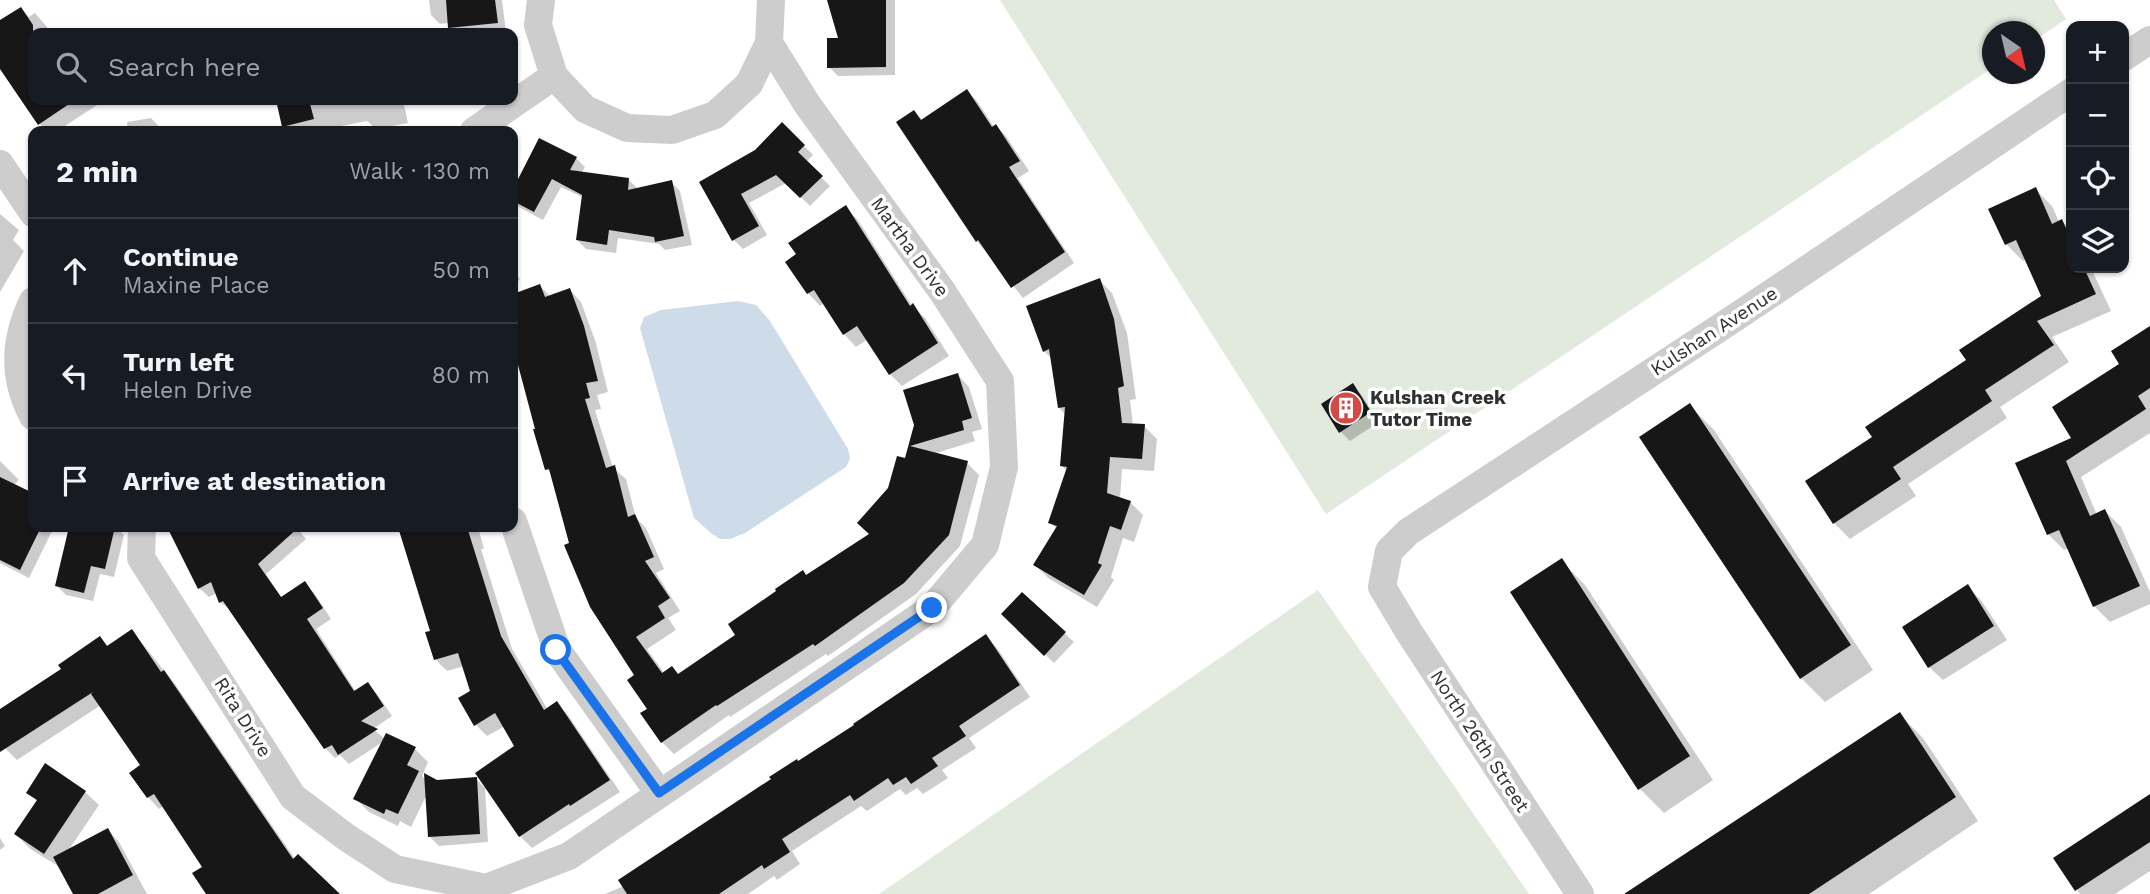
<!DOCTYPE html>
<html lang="en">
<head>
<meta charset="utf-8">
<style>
  body { margin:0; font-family:"Work Sans",sans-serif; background:#242831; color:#f1f3f6 }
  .controls { position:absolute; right:21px; top:21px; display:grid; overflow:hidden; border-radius:14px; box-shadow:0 2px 5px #0004 }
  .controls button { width:63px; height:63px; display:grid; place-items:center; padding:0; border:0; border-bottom:2px solid #363941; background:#171b24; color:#f1f3f6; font:35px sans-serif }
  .compass { position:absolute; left:1982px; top:21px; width:63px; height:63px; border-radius:50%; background:#171b24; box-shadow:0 2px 5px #0004; rotate:146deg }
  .stop { position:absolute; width:21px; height:21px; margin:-16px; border:5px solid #1a73e8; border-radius:50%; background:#fff }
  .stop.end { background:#1a73e8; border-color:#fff; box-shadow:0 2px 7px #0008 }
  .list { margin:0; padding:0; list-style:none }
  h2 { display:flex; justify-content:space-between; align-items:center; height:91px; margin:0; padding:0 28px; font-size:30px }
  h2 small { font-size:23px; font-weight:400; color:#9ea1a6 }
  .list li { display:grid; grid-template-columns:46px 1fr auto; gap:21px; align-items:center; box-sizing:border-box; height:105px; padding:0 28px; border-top:2px solid #363941 }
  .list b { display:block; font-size:26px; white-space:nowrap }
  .list p { margin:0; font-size:23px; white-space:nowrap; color:#9ea1a6 }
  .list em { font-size:23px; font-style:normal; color:#9ea1a6 }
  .icon { flex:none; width:38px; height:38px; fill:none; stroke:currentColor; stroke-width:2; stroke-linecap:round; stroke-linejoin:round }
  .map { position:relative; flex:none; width:2150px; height:894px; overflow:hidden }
  .search { position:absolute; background:#171b24; box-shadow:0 2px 5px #0004; left:28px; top:28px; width:490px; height:77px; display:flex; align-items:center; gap:18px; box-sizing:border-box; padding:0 24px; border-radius:14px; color:#9ea1a6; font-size:26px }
  .panel { position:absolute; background:#171b24; box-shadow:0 2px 5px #0004; left:28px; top:126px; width:490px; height:406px; border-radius:14px }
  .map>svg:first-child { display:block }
  .green { fill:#e2e9dd }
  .water { fill:#cedce9 }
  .shadow { fill:#0003 }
  .building { fill:#171717 }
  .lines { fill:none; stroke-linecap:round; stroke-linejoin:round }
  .street { stroke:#cdcdcd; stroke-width:28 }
  .route { stroke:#1a73e8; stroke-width:9 }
  .labels { text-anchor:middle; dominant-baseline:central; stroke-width:7; stroke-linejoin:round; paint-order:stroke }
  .street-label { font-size:19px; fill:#303030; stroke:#fff }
  .poi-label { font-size:19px; font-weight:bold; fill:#303030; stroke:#fff; text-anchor:start }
</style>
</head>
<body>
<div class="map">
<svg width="2150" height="894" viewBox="0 0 2150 894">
  <rect width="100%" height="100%" fill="#fff"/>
  <path class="green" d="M1000,0H2054L2066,19L2035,40V32H1993L1992,68L1326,514Z
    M1318,590L1529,894H879Z"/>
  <path class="water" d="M738,301L756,305L770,321L848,449L850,459L846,467L745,533L730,539H720L712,534L694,518L640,328L644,317L661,310Z"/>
  <path class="shadow" d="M429,0H502L506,32L450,33L449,23L440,24L431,15Z
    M829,0H895V75L838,76L829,67L841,39Z
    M20,9L29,17L35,13L52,33H33V100H105L57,131H47L39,123L0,66V22Z
    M967,91L977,101L994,127L996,126L1006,136L1029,171L1018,178L1074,263L1023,298L977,241L914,112L923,121Z
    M278,100H403L408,123L376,129L367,121L326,129V131H290L283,124Z
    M151,118L163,131H128L127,122Z
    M782,124L813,155L806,162L830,186L810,206L786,183L749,203L767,235L743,249L734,240L701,182L756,151Z
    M540,140L576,158L585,167L581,173L629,180L638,189L671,182L680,191L692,245L665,250L659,244L618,238L616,253L586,249L577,240L584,198L561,187L543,220L519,207L513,201V192Z
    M2035,189L2052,206L2059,222L2062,221L2071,231V268H2091L2111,311L2052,337L2069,362L2000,407L2007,418L1908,484L1916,496L1850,539L1834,523L1874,438L2043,296L2027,259L2023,261L2006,244L1991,209Z
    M845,208L858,220L912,306L925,318L949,356L902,386L890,374L868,339L856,347L844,334L824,303L820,306L808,293Z
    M0,214L19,230L13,240L24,251L0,292Z
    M513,271L520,279L513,287Z
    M1099,280L1112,293L1127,333L1136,399L1130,400L1133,425L1144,426L1157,439L1154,471L1122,469L1120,499L1130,502L1143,515L1134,542L1123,538L1111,577L1114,580L1097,607L1048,578L1036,565L1057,529L1050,522L1067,471L1062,466L1066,415L1059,408L1052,359L1044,351Z
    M540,286L551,297L570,290L581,302L595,340L608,392L597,395L601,409L595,410L613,468L626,479L636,518L646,528L664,569L656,573L680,611L668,618L676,630L647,649L664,673L679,675L738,636L807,577L871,535L890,489L906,460L916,425L958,375L969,387L982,429L972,432L975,441L933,454L967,463L979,475L960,546L916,594L828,656L826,654L730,717L729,715L674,754L662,742L643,714L650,709L636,675L571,544L553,475L547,469L513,342V295Z
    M2150,328V433L2081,477L2097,515L2105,511L2121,527L2150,592V604L2110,622L2094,606L2069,548L2064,550L2048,534L2017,464L2074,439L2121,365Z
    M1352,386L1361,394L1379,422L1350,441L1341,432Z
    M1690,406L1714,430L1873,670L1825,702L1801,678Z
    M0,461L19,480L0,499Z
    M24,491L33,495V527H54L29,578L0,563V540Z
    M71,527H116L124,535L114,577L100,574L93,601L66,595L57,586Z
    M169,527H304L301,533L306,539L266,574L282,598L305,584L314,593L331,619L316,629L356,692L368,684L377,694L392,716L373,729L385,739L415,749L428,762L422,776L427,781L476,779L485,788L488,842L439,846L430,837L427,794L411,827L400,821L398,826L369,812L356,799L384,741L349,764L340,755L335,758L325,748L232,611L220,602L217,593L209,597L199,588Z
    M398,527H478L484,549H481L512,649L548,710L556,704L568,715L620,792L532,848L520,836L517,747L505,726L487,736L476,725L472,692L464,666L447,671L435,659L432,632Z
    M1561,561L1585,585L1713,780L1664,813L1640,789Z
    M1967,587L1981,600L2007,640L1943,680L1929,667Z
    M1022,594L1074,642L1054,663L1003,614Z
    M132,631L175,684L295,859L338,894H208L204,867L164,806L159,809L148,797L142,766L101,705L17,760L5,748L0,740V711L63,670L100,638L109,647Z
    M986,637L997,648L1030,697L969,738L976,748L942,770L948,778L923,794L917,788L906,795L900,789L867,811L861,806L792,851L800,864L777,880L774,876L748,894H605L624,886L798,763Z
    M1899,714L1923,738L1978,821L1869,894H1648Z
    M28,792H85L99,805L68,851L108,830L119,842L147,894H75L59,864L58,866L29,848L16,834L38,802Z
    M2150,796V871L2115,894H2080L2056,858Z
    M0,838L5,846L0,850Z"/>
  <path class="building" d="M446,0H495L498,23L448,28Z
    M827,0H886V67L827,68V38H838Z
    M21,7L33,25V100H75L38,125L0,69V20Z
    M967,89L992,127L996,124L1020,161L1009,167L1065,252L1011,288L978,240L976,242L896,122L914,110L921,120Z
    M276,100H309L314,119L282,127Z
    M782,122L805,145L798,152L823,176L800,198L776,175L741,194L759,226L732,241L699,182L755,150Z
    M539,138L577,157L570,170L629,178L628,190L672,180L684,236L655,242L654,237L609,230L607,245L576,240L582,195L552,179L534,212L513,201V189Z
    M2036,187L2052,224L2062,219L2071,240V268H2084L2096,294L2037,321L2054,345L1985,390L1992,401L1893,467L1901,479L1833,524L1805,481L1872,437L1865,427L1966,360L1959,350L2041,296L2016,240L2005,245L1988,209Z
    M846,205L910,306L913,303L938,343L889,375L857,326L843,335L814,290L807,294L785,262L796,254L788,243Z
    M1100,278L1114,319L1124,386L1118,388L1122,423L1145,424L1142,459L1110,457L1107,493L1131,501L1121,530L1110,526L1098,563L1102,565L1084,595L1033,565L1057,526L1048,523L1067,467L1060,466L1065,407L1058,408L1049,349L1043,352L1026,306Z
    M540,284L545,297L570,288L584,326L598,381L586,383L590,398L585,399L606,468L615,465L628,517L635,514L654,557L645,561L670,598L658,606L665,618L636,637L662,673L672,666L678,674L735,635L728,624L776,591L775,589L803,570L806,575L869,534L857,523L888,488L897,456L905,458L914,425L903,390L958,373L972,418L962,421L964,430L910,446L968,461L949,535L904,583L815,646L813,644L717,706L716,705L661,743L640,713L647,709L627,680L634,675L590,607L564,545L569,543L549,469L545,470L533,429H535L513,346V294Z
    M2150,326V388L2138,396L2146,409L2066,461L2090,516L2105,509L2140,586L2093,607L2059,530L2047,535L2015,463L2071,438L2052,407L2119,364L2111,351Z
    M1353,383L1371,412L1339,433L1321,404Z
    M1690,403L1851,645L1800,679L1639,437Z
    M0,477L33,493V527H41L20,570L0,560Z
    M69,527H115L105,569L91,566L84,593L55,586Z
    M167,527H299L258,564L281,597L305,581L323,608L307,619L354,691L368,682L384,706L361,721L378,729L338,755L332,745L324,749L223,601L219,603L211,582L198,589Z
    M398,527H467L501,636L544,710L557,701L610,780L570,806L569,804L519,837L475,773L514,746L495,713L474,726L458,698L470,691L458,653L434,660L425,632L430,631Z
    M1562,558L1690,756L1638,790L1510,592Z
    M1968,584L1994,626L1928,668L1902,627Z
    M1022,592L1066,632L1044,656L1001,614Z
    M132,629L161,672L164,670L293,859L298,854L340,894H206L192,873L202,867L154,794L147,798L129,773L140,765L91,694L93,692L0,752V709L61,669L58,665L100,636L107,646Z
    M986,634L1020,685L959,726L966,736L932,758L938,766L911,784L906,777L893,785L888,778L854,801L850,795L782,839L790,852L764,869L762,865L719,894H627L618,880L771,779L769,777L797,759L798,761L854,725L853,724Z
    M1900,712L1956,797L1809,894H1624Z
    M386,733L416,747L407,765L419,771L398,814L386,809L384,814L353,799Z
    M45,763L86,791L44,854L14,834L37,800L26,793Z
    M424,773L437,780L477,777L480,834L428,837Z
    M2150,794V842L2075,891L2053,858Z
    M108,828L133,875L98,894H73L53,857Z"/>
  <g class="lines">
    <path class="street" d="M541,0L538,25L554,76L585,109L627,128L672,130L715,115L749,84L769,43L771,0
      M2124,57L2150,40
      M474,131L554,76
      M0,164L33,213
      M33,301C14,340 12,377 33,416
      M513,521L557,650L659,793
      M142,527L141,558L293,797L346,837L395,869L486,888L569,856L932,608L985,545L1004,467L1000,381L942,291L807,104L769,43
      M1580,894L1409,632L1382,587L1389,551L1408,532L1733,319L2071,92"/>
  </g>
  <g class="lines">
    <path class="route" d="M556,650L659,793L932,608"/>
  </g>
  <defs>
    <symbol id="building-disc" viewBox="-11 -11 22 22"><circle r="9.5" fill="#d44946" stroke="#fff"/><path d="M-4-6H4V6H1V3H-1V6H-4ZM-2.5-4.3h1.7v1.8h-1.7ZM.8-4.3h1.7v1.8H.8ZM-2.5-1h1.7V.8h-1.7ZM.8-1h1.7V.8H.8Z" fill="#fff"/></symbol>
  </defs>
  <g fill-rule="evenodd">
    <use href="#building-disc" x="1327" y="389" width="38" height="38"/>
  </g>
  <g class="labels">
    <g class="street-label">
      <text transform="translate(910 247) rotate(54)">Martha Drive</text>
      <text transform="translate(1714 331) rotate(-33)">Kulshan Avenue</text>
      <text transform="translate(243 717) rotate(58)">Rita Drive</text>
      <text transform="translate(1480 741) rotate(57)">North 26th Street</text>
    </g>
    <g class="poi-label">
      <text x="1370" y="397">Kulshan Creek<tspan x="1370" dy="22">Tutor Time</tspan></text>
    </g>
  </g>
</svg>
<div class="controls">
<button>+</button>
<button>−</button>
<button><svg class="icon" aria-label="locate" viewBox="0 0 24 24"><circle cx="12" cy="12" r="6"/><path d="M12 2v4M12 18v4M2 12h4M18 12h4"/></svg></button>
<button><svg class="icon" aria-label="layers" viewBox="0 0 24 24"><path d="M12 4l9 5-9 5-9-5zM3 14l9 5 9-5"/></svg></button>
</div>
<svg class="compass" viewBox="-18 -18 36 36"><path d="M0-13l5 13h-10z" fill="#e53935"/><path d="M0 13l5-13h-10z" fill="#9ea1a6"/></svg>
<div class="stop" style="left:556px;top:650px"></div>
<div class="stop end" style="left:932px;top:608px"></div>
<div class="search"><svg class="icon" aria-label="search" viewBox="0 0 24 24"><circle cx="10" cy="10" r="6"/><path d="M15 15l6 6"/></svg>Search here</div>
<section class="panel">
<h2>2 min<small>Walk · 130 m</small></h2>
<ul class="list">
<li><svg class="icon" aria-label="ahead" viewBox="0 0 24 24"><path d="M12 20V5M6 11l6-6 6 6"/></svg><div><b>Continue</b><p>Maxine Place</p></div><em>50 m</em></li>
<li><svg class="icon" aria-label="left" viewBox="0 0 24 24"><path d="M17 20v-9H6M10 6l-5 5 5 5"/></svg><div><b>Turn left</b><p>Helen Drive</p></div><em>80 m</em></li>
<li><svg class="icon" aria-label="arrive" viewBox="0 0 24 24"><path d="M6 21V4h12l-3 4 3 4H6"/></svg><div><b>Arrive at destination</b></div></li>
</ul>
</section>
</div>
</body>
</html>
